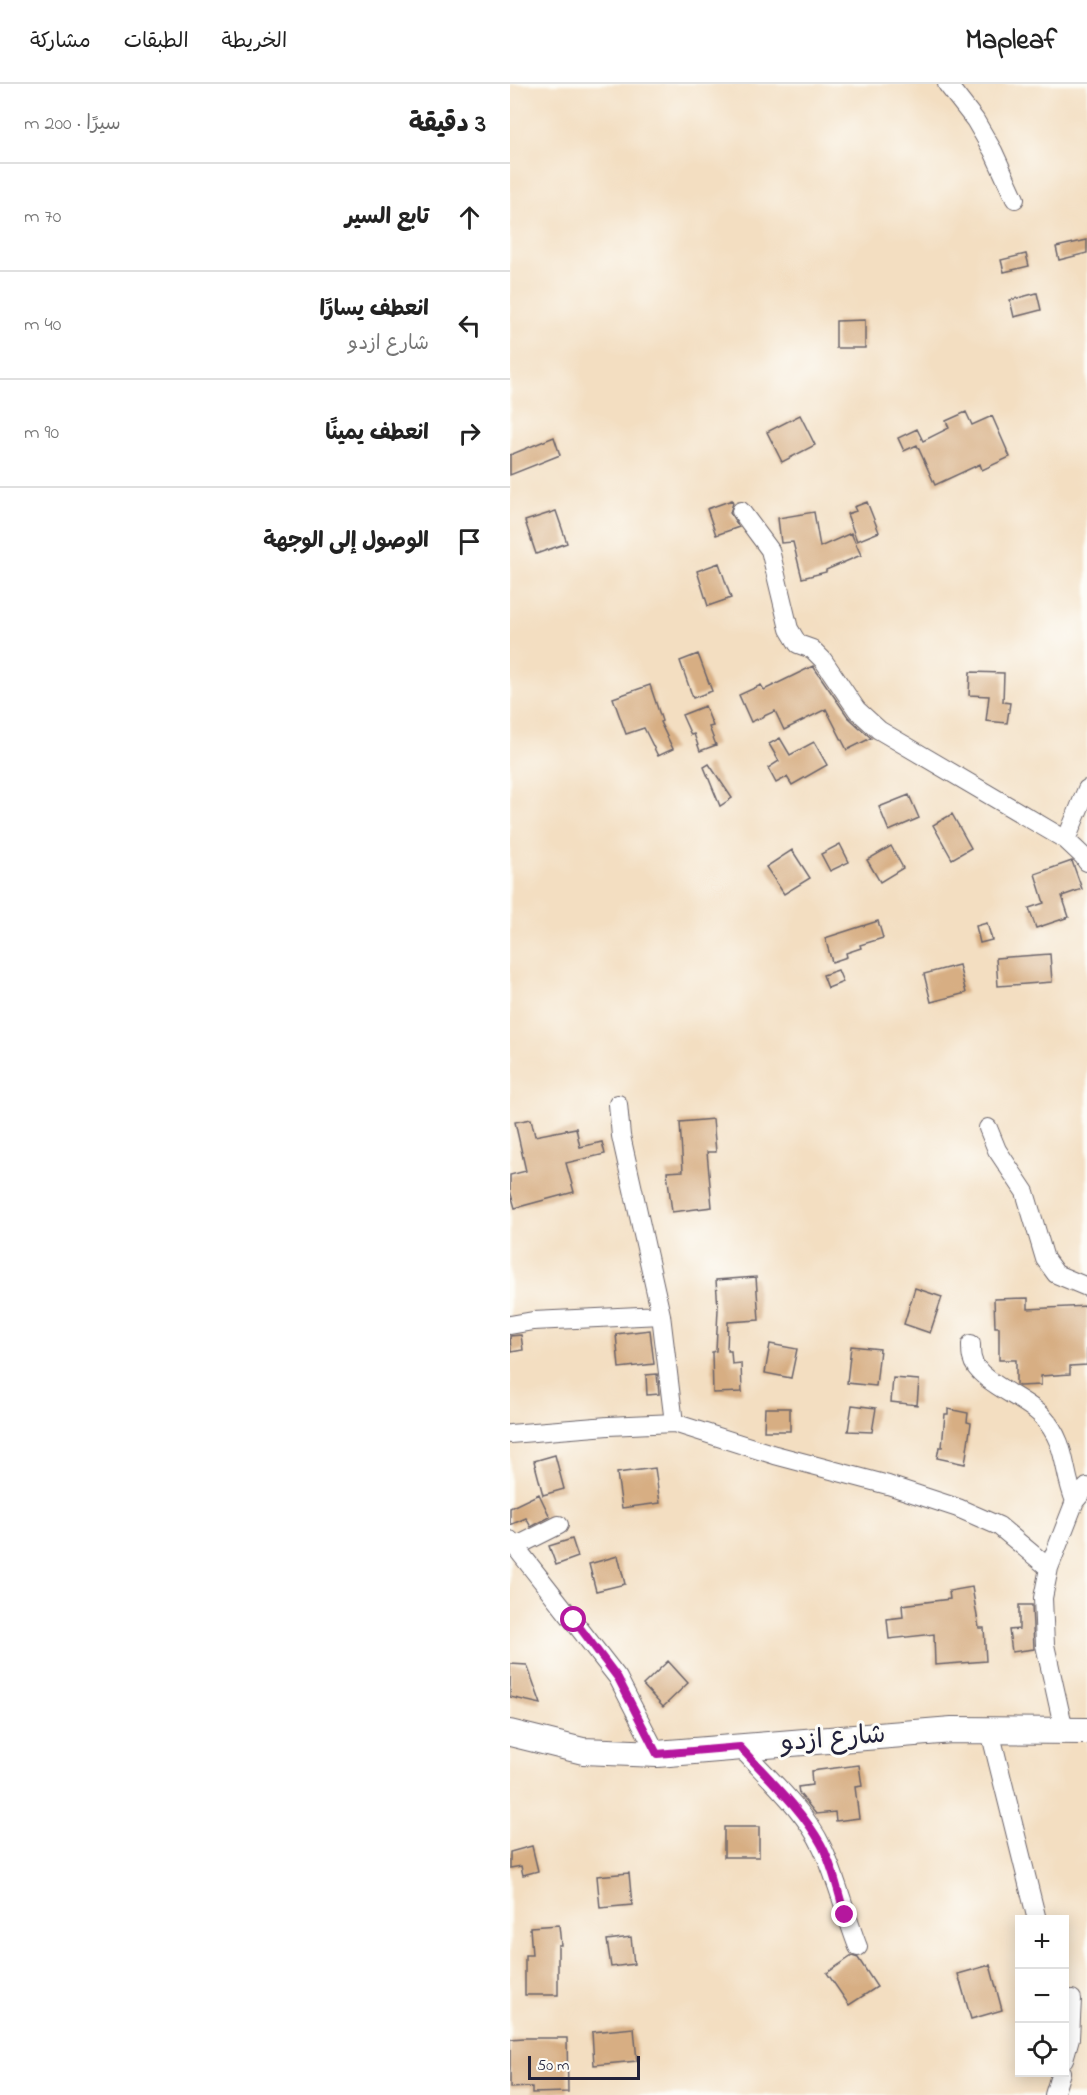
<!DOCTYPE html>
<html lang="ar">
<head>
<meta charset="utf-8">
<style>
  body { margin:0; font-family:"Indie Flower","Playpen Sans Arabic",sans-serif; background:#f2f2f2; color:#222; direction:rtl }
  .controls { position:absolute; right:18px; bottom:18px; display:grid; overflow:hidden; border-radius:0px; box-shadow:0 3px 15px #0003 }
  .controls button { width:54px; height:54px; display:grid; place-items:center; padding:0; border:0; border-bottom:2px solid #e0e0e0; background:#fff; color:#222; font:30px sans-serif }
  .scale { position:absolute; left:18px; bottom:15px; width:112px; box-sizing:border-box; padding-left:6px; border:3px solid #22223b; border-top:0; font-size:16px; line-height:21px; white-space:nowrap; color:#22223b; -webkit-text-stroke:4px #fdfcf7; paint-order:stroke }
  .stop { position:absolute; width:18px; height:18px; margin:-14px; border:4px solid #b5179e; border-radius:50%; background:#fff }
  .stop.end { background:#b5179e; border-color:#fff; box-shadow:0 2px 6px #0008 }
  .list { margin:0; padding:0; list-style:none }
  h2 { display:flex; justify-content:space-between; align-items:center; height:78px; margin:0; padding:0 24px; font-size:26px }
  h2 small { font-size:20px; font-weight:400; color:#767676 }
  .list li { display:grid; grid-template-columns:39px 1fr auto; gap:18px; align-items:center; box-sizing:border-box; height:108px; padding:0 24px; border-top:2px solid #e0e0e0 }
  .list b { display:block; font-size:22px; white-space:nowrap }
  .list p { margin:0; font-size:20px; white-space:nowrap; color:#767676 }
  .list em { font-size:20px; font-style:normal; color:#767676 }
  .icon { flex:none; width:33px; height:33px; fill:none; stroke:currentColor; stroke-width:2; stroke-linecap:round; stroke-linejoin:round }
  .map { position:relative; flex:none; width:577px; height:2011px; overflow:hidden; direction:ltr }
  header { display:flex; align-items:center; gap:36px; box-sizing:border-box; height:84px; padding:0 30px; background:#fff; border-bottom:2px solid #e0e0e0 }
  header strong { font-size:28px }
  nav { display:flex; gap:33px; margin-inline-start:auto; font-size:21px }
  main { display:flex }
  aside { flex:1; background:#fff }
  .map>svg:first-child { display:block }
  .building { fill:#d7ae83 }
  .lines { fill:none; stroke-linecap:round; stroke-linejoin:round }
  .street-casing { stroke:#6b646a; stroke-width:20 }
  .secondary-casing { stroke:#6b646a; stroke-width:28 }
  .street { stroke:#fff; stroke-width:18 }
  .secondary { stroke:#fff; stroke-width:26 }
  .route { stroke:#b5179e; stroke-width:8 }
  .labels { text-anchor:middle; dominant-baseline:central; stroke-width:6; stroke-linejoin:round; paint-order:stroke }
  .street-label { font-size:26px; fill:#22223b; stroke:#fdfcf7 }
</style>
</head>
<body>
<header>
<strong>Mapleaf</strong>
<nav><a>الخريطة</a><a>الطبقات</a><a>مشاركة</a></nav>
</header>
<main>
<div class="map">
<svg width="577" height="2011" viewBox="0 0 577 2011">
  <rect width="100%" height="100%" fill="#fdfcf7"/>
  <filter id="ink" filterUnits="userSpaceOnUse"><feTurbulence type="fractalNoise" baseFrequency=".0167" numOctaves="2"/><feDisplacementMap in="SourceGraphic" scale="12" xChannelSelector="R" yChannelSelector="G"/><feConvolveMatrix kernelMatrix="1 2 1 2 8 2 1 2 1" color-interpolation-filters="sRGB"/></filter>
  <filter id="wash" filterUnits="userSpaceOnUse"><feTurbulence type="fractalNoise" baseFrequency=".008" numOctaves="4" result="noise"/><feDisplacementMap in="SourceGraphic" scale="24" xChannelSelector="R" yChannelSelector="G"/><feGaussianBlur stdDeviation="1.35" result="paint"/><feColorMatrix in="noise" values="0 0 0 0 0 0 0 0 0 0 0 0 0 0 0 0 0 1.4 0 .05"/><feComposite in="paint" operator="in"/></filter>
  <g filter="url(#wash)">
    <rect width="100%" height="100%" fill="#f3dec1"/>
    <g id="blocks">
      <path class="building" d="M577,156V169L549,176L546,163Z
        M516,170L519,182L494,188L491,176Z
        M527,209L531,226L504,233L500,216Z
        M355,236V264H326V237Z
        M456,328L462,341L482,332L500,373L472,386L470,380L425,401L407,361L394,367L388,354L407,345L413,357L439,344L436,337Z
        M290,331L305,361L272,378L257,348Z
        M44,353L50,371L0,391V371Z
        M222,416L223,419L220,429L229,443L206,451L197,425Z
        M357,418L369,448L347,457L337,430L346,427L344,423Z
        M46,427L57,459L26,470L15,437Z
        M304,428L310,463L341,449L351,471L316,486V488L292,494L283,458L271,459L268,434Z
        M209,479L221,514L198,522L187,487Z
        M188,570L202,607L183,614L170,577Z
        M303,582L338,633L361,654L337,666L316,625L274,646L265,627L241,638L229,611L251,601L254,606Z
        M460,588L494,589L493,618L500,619L497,639L476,637L479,612L459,611Z
        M140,601L152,637L150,638L163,665L148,672L134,644L116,650L103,614Z
        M195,622L203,642L199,643L206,661L190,667L184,650L181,651L172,631Z
        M270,654L280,671L304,658L317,681L282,701L277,693L266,699L258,684L269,677L259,660Z
        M199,680L222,714L210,722L194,683Z
        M399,711L409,734L379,747L369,723Z
        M442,730L461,764L442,775L423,741Z
        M330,760L339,778L320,787L311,770Z
        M381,762L393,784L370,798L357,776Z
        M282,766L300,794L274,810L256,783Z
        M562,777L572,805L552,812L559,833L526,844L519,824L534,819L525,790Z
        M368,837L373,854L350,861L351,864L336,869L337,873L322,878L315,854Z
        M477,839L482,856L470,859L466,842Z
        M540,870L542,898L488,902L486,874Z
        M449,881L456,909L421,918L414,890Z
        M328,886L333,898L318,904L313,891Z
        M21,1035L25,1052L66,1044L70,1063L92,1058L95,1070L56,1079L64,1108L5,1124L0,1107V1091L16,1087L5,1038Z
        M203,1035L206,1068H197L202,1123L162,1128L157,1088L173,1087L170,1038Z
        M246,1193L249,1236L218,1238L217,1267H221L222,1280L231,1279L232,1308L203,1309L202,1268L206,1267L208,1225L206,1196Z
        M405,1204L432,1213L420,1249L394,1240Z
        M518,1214V1225L577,1222V1281L560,1282V1290L531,1292V1301L509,1302L506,1300V1276H489V1243H485L484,1215Z
        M140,1246L144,1280L109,1284L106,1250Z
        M11,1251L13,1266L1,1268L0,1252Z
        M260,1260L287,1265L281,1294L255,1289Z
        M341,1262L370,1265L366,1302L337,1299Z
        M147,1290L149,1310L137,1311L136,1291Z
        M383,1294L409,1296L407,1321L381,1318Z
        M342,1321L366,1324L362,1348L338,1347Z
        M255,1324H280V1347H254Z
        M438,1325L458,1329L457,1338L461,1339L455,1380L427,1374L429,1363H432L435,1330H438Z
        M45,1371L54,1405L33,1411L24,1377Z
        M145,1384L150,1419L112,1424L107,1389Z
        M29,1410L40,1433L21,1443L16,1434L0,1441V1424Z
        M62,1455L68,1473L46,1481L39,1462Z
        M108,1472L115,1500L86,1507L79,1480Z
        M462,1503L469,1544H474L476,1577L425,1581L424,1550L379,1555L377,1535L393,1533L392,1521L440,1515L439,1507Z
        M509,1521H522L524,1565L502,1568L499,1546L509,1545Z
        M158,1577L178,1599L153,1623L133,1601Z
        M0,1580L17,1581L31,1620L0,1613Z
        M349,1681L352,1702L345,1703L349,1734L326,1737L325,1728L306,1730L289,1709L288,1703L302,1701L301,1687Z
        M214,1743H249V1773H214Z
        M22,1762L28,1787L13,1791L11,1782L0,1784V1768Z
        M119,1789L122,1821L90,1824L87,1792Z
        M49,1841L51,1861H48V1911H15V1871H22L20,1843Z
        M121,1853L124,1880L101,1883L97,1856Z
        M342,1872L348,1874L367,1903L339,1921L317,1889Z
        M480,1881L492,1926L461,1935L448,1890Z
        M124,1944L127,1977L84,1981L82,1948Z
        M14,1954H57L58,2008L22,2009V2003L0,2004V1955Z"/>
    </g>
  </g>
  <g filter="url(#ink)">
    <use href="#blocks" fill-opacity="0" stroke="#6b646a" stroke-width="1.5"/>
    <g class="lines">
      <defs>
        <path id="street" d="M437,0L465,36L483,67L505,115
          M231,427L260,466L279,545L288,560L302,565L313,576L347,626L369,646L556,756L574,773L577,778
          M556,756L577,705
          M108,1020L111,1052L151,1231L164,1339L265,1371L378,1401L448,1424L489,1442L539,1484
          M478,1044L487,1066L515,1108L535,1175L546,1190L577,1203
          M0,1241L23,1237L151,1231
          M461,1260C461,1265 461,1270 462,1274C467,1298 516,1314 532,1332C558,1360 552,1386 565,1417
          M0,1350L98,1342L164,1339
          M0,1456L108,1594L147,1670
          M7,1462L49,1441
          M554,1646L535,1561L533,1514L539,1484L565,1417L577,1403
          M480,1647L527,1836
          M230,1663C257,1693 295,1726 312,1763C327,1794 335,1830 348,1863
          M554,1975L560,1954L562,1915
          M544,2011L551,1988"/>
        <path id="secondary" d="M0,1649L73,1667L147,1670L442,1646L577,1647"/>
      </defs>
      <use href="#street" class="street-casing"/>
      <use href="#secondary" class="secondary-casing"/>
      <use href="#street" class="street"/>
      <use href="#secondary" class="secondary"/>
    </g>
  </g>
  <g class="lines" filter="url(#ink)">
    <path class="route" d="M64,1536L108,1594L147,1670L230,1663C258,1694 291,1724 311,1760C323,1782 328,1808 335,1831"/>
  </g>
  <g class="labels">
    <g class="street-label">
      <text transform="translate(323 1656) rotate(-5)">شارع ازدو</text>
    </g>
  </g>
</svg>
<div class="controls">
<button>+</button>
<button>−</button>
<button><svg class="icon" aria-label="locate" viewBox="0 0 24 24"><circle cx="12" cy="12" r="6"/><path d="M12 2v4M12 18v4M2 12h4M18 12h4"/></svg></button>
</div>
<div class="scale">50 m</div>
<div class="stop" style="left:64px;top:1536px"></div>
<div class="stop end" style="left:335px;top:1831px"></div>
</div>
<aside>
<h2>3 دقيقة<small>سيرًا · 200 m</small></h2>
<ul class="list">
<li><svg class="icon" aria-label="ahead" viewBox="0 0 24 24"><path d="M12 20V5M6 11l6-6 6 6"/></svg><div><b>تابع السير</b></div><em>70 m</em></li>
<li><svg class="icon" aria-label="left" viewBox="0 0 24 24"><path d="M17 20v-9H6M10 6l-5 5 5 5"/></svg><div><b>انعطف يسارًا</b><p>شارع ازدو</p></div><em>40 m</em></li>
<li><svg class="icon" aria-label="right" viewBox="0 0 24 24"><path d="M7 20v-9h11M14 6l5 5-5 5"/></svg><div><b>انعطف يمينًا</b></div><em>90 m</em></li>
<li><svg class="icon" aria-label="arrive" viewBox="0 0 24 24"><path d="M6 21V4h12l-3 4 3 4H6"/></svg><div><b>الوصول إلى الوجهة</b></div></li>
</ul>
</aside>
</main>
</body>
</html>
